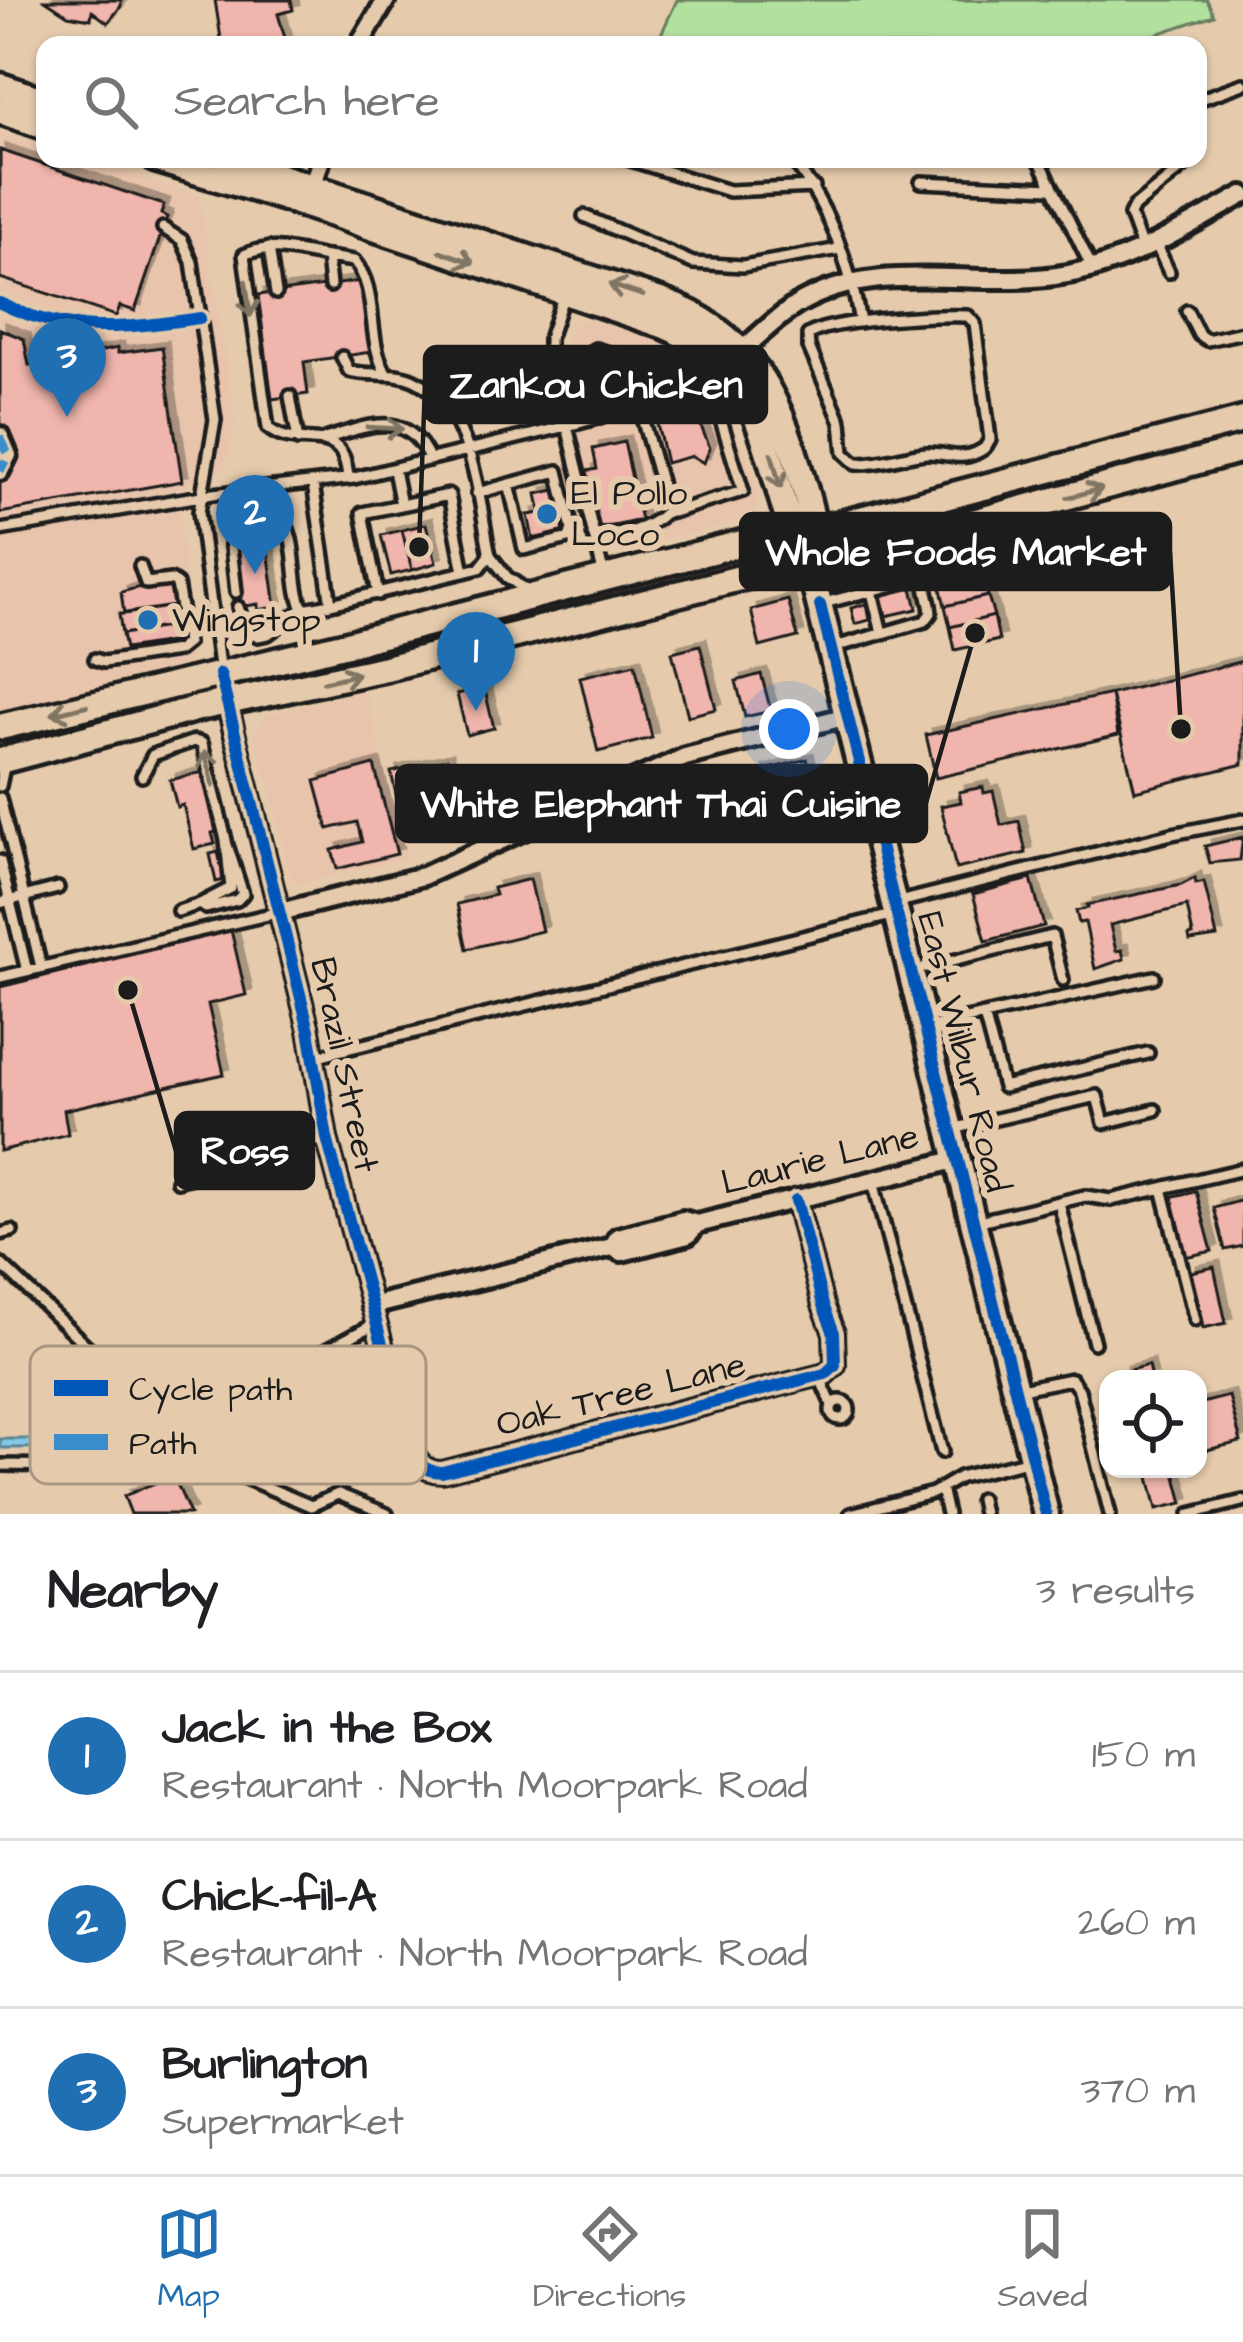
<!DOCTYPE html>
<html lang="en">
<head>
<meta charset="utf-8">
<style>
  body { margin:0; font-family:"Architects Daughter",sans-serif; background:#f2f2f2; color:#202124 }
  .controls { position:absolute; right:36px; bottom:36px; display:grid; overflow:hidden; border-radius:24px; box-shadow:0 3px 9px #0004 }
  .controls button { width:108px; height:108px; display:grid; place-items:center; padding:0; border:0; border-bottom:3px solid #e0e0e0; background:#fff; color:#202124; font:60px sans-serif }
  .you { position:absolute; left:789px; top:729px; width:42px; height:42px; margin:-30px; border:9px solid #fff; border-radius:50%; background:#1a73e8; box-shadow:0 0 0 18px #1a73e833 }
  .badge { display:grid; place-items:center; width:78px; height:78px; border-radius:50%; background:#1f6fb2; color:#fff; font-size:39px; font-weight:700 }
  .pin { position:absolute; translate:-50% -99px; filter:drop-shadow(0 3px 6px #0008) }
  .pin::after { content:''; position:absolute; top:63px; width:42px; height:36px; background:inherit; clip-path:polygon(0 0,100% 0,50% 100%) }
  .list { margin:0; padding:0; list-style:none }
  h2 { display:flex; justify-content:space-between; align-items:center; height:156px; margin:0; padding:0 48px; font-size:51px }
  h2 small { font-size:39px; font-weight:400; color:#757577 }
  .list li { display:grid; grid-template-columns:78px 1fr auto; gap:36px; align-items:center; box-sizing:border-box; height:168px; padding:0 48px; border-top:3px solid #e0e0e0 }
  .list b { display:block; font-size:45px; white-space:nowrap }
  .list p { margin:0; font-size:39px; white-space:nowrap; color:#757577 }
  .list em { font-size:39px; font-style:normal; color:#757577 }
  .icon { flex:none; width:66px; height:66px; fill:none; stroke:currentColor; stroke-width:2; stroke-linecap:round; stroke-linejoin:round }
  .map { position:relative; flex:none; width:1243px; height:1514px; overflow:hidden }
  .search { position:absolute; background:#fff; box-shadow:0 3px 9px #0004; left:36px; right:36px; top:36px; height:132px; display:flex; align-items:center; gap:30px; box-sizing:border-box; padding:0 42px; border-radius:24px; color:#757577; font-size:45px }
  .sheet { height:660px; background:#fff }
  nav { display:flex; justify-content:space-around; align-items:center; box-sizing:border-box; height:168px; border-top:3px solid #e0e0e0; background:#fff; font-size:33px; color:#757577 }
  nav a { display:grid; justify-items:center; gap:6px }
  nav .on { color:#1f6fb2 }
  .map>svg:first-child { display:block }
  .built { fill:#e8c4ac }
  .green { fill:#b2e09f; stroke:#677e5e; stroke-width:3 }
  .water { fill:#83c8e4; stroke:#5a8394; stroke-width:3 }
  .building { fill:#f0b5ac; stroke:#1c1c1c; stroke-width:3; filter:url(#shadow) }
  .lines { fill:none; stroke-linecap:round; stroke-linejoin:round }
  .lane-casing { stroke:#1c1c1c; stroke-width:18 }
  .street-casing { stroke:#1c1c1c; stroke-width:26 }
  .secondary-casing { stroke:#1c1c1c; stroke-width:33 }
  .lane { stroke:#e5cbac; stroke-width:9 }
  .street { stroke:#e5cbac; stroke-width:16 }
  .secondary { stroke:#e5cbac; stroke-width:24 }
  .quiet { stroke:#388dca; stroke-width:9; stroke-dasharray:18 9; stroke-linecap:butt }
  .cycleway-casing { stroke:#e5cbac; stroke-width:20 }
  .cycleway { stroke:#0057b8; stroke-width:12 }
  .oneway { stroke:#807464 }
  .poi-dot { fill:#1f6fb2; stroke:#e5cbac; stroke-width:4.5 }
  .labels { text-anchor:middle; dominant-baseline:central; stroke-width:12; stroke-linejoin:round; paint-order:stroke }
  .poi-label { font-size:36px; fill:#1c1c1c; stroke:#e5cbac; text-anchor:start }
  .street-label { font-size:36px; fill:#1c1c1c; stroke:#e5cbac }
  .key { fill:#e5cbac; stroke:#a99681; stroke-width:3 }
  .key-label { font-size:33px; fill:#1c1c1c }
  .leader { fill:none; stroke:#1c1c1c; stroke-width:4.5 }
  .callout-dot { fill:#1c1c1c; stroke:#e5cbac; stroke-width:4.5 }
  .callout { fill:#1c1c1c; stroke:#1c1c1c; stroke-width:4.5 }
  .callout-label { font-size:39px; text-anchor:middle; font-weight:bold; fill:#fff }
</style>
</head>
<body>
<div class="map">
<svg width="1243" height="1514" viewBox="0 0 1243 1514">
  <defs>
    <filter id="shadow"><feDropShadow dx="6" dy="-6" stdDeviation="0" flood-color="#0004"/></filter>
  </defs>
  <rect width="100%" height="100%" fill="#e5cbac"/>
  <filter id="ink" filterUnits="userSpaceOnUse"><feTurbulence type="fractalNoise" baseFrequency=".00833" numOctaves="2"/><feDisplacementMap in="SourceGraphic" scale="24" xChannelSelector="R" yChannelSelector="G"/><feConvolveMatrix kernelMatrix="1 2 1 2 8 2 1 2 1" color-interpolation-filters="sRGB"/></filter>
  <g filter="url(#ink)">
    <path class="built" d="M0,132L45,147V159H84L200,196L235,420L226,468L177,489L192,625L190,656L183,665L0,711Z
      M591,320L662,342L715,395L734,425L755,477L758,503L752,518L608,554L588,549L562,452L578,448L561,368L571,326Z
      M365,690L407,858L301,884L292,881L290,873L254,731L267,715Z"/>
    <path class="green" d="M677,0H1207L1214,15L1124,45H656Z"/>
    <path class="water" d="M0,1439H191L250,1450L306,1470L302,1479L247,1457L197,1447L0,1448Z"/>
    <path class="building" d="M45,0H121V6L108,23L92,11L91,19L68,15Z
      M215,0H291L293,10L278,14L287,45H222Z
      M0,150L164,205L161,214L167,217L135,311L120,306L116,316L0,278Z
      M361,281L371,352L304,362L308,394L272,399L258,295Z
      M0,329L24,339L29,365L118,348V353L162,347L182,481L0,513Z
      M450,361L484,371L503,386L511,384L516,402L509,425L503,420L490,421L480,407L474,411L446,374Z
      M664,413L666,420L683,415L700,424L710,448L704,463L692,456L666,463L655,415Z
      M624,442L641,520L600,529L587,471L597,469L593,449Z
      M555,490L564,532L533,539L528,515L541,513L537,494Z
      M426,524L436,563L412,570L402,530Z
      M260,530L269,557L276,607L258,610V604L234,608L232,592L241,591L234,537Z
      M402,530L412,570L391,575L381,535Z
      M982,570L988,596L945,606L939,581Z
      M148,585L171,586L174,606L124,614L121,592Z
      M912,588L917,609L886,616L881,595Z
      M988,596L994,616L950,627L945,606Z
      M788,600L798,637L760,647L751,610Z
      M867,604L870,620L855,624L851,608Z
      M174,606L177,625L122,634L119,614Z
      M994,616L999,640L955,650L950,627Z
      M175,626L177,641L125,649L122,634Z
      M700,645L716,709L688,716L672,652Z
      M1243,661V764L1135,791L1111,694Z
      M635,664L652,738L598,752L580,677Z
      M761,674L771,711L745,717L736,681Z
      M484,687L494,728L467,735L457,694Z
      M1111,694L1118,735L936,778L926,735Z
      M447,759L458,808L402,821L391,772Z
      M807,759L823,829L776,841L758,772Z
      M374,765L397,854L337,869L332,850L362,842L357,822L328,829L315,781Z
      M203,772L216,832L212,833L215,844L194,849L183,805L177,807L170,780Z
      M983,787L984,793L993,791L1001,825L1019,821L1026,853L956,869L941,806L961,802L959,792Z
      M1243,837L1240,860L1210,863L1205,846Z
      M218,852L224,880L216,882L210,854Z
      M1195,878L1196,884L1204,882L1217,937L1190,941L1189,936L1193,935L1187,906L1110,925L1116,951L1122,950L1124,959L1095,969L1085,922L1079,923L1076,911L1088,908L1087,905L1181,885Z
      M530,879L542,931L467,949L457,904L495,895L493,888Z
      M1031,879L1044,926L986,941L973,894Z
      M231,930L246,995L208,1004L224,1074L64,1110L68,1134L0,1151V987Z
      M1196,1191L1212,1251L1185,1257L1170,1197Z
      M1243,1200V1246L1225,1250L1214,1208Z
      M1214,1267L1226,1323L1203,1328L1191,1272Z
      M1148,1365L1151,1379H1124L1122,1372Z
      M1229,1396L1241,1442L1198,1452V1404Z
      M1147,1469H1174L1183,1503L1157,1509Z
      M173,1475L190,1514H131L124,1496Z"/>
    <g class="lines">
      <defs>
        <path id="lane" d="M1198,100L1243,84
          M627,159L729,191L814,187
          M792,159C828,206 850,264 860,322
          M1039,159L1092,268
          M921,182L1051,188
          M584,216L693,263L743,266L839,249
          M163,228L182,240L192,262L215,420L199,512L220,674
          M1155,242L1169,272
          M269,248L276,293
          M1142,248L1130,215L1134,207L1193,159
          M327,257L354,261C380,291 365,341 387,374
          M330,286L327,257C298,252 272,242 244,255L268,428C300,455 344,417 348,479
          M0,303C68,337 127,328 200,318
          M1187,311L1199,335L1207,340L1243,332
          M968,316L975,324L990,439C985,448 986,448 976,453C959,461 944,452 926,453C902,455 881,465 856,464L844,453L841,422L809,347L808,335C830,319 937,315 968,316Z
          M629,360L639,407
          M290,396L298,440
          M600,418L588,360L589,353L595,349L680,374L692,383L721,420L743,491L673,512L668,510L639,407L567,426L604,576
          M325,439C369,425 407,408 430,460
          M394,470L401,505
          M477,493L558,471L572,529L569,538L524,549L509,484
          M0,530L213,494L354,478L567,426L549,357V339L564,294
          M593,534C624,534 645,533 668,510
          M862,551L882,633
          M490,555L507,577L530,593
          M236,592L229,529L237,520L280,514C300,541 290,579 303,609L331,604L313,484
          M378,594L362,513L449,495L464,572
          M824,603L924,577
          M331,604L480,568L490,555C478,498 474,408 414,380C393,370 370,377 349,371L342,357
          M238,607L246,630L258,636L268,634L303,609
          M835,647L925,621L931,613L930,605L916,543
          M95,659L104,662L177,651L187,643L177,584L171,580L146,583L140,566
          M142,776L153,755L194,741L202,743L226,840L231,888L200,904L178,911
          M0,786L5,762
          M0,798L41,967
          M0,861L27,971
          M0,903L58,888
          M895,903L1172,834L1243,820
          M200,904L206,908L237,900L243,894L226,842
          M912,971L1052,936L1063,980
          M0,977L280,912
          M984,1015L1003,1087L1148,1053
          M926,1028L1154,977
          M314,1057L892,915
          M952,1129L1097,1096L1104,1123L1155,1110
          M177,1181L327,1138
          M873,1181L942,1452
          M1162,1188L1195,1320
          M1059,1203L1094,1343
          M975,1222L1085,1196L1111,1200L1243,1169
          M0,1234L12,1231
          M0,1263L94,1353
          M819,1376L832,1405
          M1016,1390L1071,1379L1079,1390L1110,1514
          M831 1410a9 9 0 1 1 18 0a9 9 0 1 1-18 0Z
          M187,1408L239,1419L250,1416L295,1367L376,1323
          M0,1465L221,1468L311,1506L338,1494L387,1514
          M941,1488L947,1514
          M980,1499L983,1514
          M850,1514L933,1493L960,1477L1027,1461
          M1190,1514L1243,1501"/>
        <path id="street" d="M359,45L386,0
          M310,194L321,159
          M732,353L741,351C760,335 777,317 798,304C881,256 978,291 1068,274C1130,263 1189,225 1243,195
          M0,436L8,455L0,471
          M224,692L309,1030L327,1138L409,1445C416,1461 423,1472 442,1472L825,1374L835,1365L834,1333L823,1305L796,1200
          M280,912L423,876L685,757L848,716
          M612,1247L618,1237L683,1220L697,1224L959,1159
          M371,1306L612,1247L622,1252L688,1235L697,1224"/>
        <path id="secondary" d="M0,86L45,101
          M0,111L45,126
          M155,159L285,198L663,325C761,366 762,442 791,528C796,546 808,560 813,579L1046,1514
          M226,159L663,302C746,330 780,397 801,477C807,498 815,520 812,541
          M0,727L347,644L770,536L837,525L1243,420
          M0,761L199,708L386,668L783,567L914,538L1243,449"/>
      </defs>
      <use href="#lane" class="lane-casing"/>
      <use href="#street" class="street-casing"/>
      <use href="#secondary" class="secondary-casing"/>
      <use href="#lane" class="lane"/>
      <use href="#street" class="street"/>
      <use href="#secondary" class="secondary"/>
      <path class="quiet" d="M0,436L8,455L0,471"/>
      <defs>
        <path id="cycleway" d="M0,303C68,337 127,328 200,318
          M820,605L1046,1514
          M220,674L309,1030L327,1138L409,1445C416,1461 423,1472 442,1472L825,1374L835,1365L834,1333L823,1305L796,1200"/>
      </defs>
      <use href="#cycleway" class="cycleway-casing"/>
      <use href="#cycleway" class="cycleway"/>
    </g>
    <defs><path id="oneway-shaft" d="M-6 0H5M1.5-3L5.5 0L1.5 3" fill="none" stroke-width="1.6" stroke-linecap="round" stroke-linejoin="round" transform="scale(3)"/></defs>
    <g class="oneway">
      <use href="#oneway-shaft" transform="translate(457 257) rotate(19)"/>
      <use href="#oneway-shaft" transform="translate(626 290) rotate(-162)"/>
      <use href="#oneway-shaft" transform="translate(248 299) rotate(82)"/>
      <use href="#oneway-shaft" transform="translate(385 428) rotate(3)"/>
      <use href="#oneway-shaft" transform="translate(776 471) rotate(75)"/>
      <use href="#oneway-shaft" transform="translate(1085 493) rotate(-15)"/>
      <use href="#oneway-shaft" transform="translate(341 678) rotate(-13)"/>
      <use href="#oneway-shaft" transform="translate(69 710) rotate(166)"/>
      <use href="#oneway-shaft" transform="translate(209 768) rotate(-104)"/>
    </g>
  </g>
  <g class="poi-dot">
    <circle cx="547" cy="514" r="12"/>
    <circle cx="148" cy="620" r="12"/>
  </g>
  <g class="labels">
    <g class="poi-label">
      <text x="571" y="493">El Pollo<tspan x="571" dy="41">Loco</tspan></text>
      <text x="172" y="620">Wingstop</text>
    </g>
    <g class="street-label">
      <text transform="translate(963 1052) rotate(76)">East Wilbur Road</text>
      <text transform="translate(344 1065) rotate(78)">Brazil Street</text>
      <text transform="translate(820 1160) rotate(-14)">Laurie Lane</text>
      <text transform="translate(621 1395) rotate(-14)">Oak Tree Lane</text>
    </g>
  </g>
  <rect x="30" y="1346" width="396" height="138" rx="18" class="key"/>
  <rect x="54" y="1380" width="54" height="16" fill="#0057b8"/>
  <rect x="54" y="1434" width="54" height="16" fill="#388dca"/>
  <g class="key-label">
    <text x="129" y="1400">Cycle path</text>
    <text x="129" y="1454">Path</text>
  </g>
  <path class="leader" d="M419 547L425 385M1181 729L1170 552M975 633L926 803M128 990L176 1151"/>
  <g class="callout-dot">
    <circle cx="419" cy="547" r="12"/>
    <circle cx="1181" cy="729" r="12"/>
    <circle cx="975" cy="633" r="12"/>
    <circle cx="128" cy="990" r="12"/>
  </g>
  <g class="callout">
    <rect x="425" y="347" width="341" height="75" rx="12"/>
    <rect x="741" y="514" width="429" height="75" rx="12"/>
    <rect x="397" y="766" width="529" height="75" rx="12"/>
    <rect x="176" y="1113" width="137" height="75" rx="12"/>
  </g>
  <g class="callout-label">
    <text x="596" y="398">Zankou Chicken</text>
    <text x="956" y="565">Whole Foods Market</text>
    <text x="661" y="817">White Elephant Thai Cuisine</text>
    <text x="245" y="1164">Ross</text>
  </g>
</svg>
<div class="controls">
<button><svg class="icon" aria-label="locate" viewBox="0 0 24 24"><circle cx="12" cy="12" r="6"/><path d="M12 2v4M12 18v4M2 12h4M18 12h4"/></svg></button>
</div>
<div class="you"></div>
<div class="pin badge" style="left:476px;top:711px">1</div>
<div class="pin badge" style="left:255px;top:574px">2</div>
<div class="pin badge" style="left:67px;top:417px">3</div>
<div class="search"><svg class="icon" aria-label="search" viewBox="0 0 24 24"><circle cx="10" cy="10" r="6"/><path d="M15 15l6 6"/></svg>Search here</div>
</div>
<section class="sheet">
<h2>Nearby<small>3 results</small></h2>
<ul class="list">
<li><span class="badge">1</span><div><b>Jack in the Box</b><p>Restaurant · North Moorpark Road</p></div><em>150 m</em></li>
<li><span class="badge">2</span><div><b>Chick-fil-A</b><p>Restaurant · North Moorpark Road</p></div><em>260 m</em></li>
<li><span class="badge">3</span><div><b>Burlington</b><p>Supermarket</p></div><em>370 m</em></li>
</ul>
</section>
<nav>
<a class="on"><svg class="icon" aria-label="map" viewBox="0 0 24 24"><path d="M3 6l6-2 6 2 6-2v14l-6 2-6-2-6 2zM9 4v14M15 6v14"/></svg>Map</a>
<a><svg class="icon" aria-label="directions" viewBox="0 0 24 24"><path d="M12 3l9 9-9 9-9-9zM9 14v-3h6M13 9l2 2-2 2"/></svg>Directions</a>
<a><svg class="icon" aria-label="saved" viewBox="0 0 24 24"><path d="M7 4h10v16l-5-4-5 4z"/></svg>Saved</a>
</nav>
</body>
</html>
